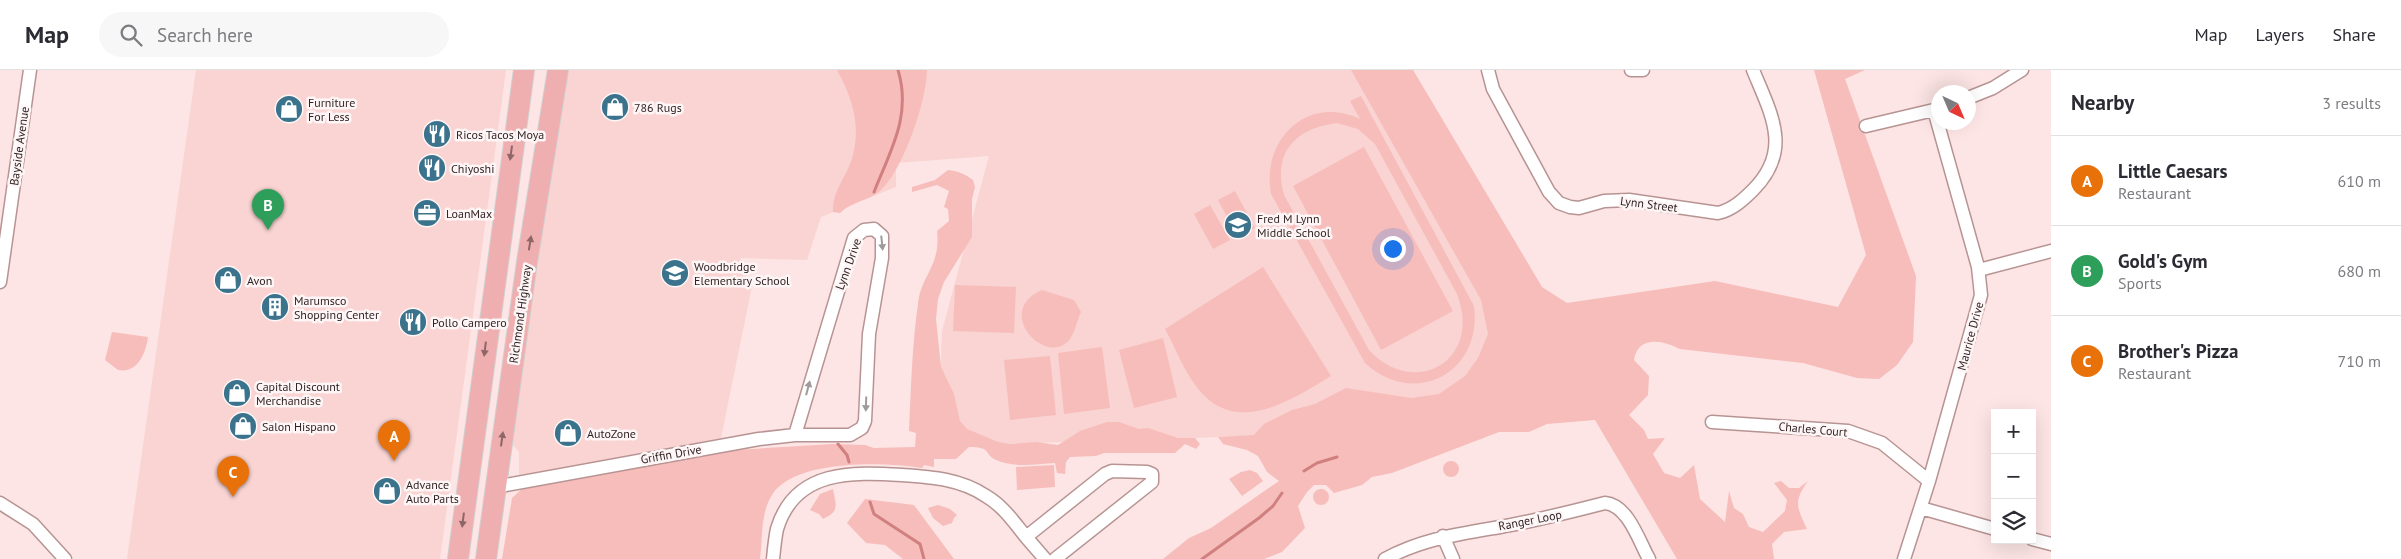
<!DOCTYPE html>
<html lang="en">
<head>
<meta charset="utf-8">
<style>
  body { margin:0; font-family:"PT Sans",sans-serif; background:#f7f7f7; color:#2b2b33 }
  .controls { position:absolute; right:15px; bottom:15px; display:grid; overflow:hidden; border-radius:0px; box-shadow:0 5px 20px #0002 }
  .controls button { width:45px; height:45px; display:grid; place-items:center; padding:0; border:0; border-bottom:1px solid #e1e1e2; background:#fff; color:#2b2b33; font:25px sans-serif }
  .compass { position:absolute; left:1931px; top:15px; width:45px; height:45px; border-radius:50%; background:#fff; box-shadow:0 5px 20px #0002; rotate:136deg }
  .you { position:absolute; left:1392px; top:178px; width:18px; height:18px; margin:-12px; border:4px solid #fff; border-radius:50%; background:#1a73e8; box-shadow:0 0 0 8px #1a73e833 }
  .badge { display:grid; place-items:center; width:32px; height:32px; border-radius:50%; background:#d93025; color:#fff; font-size:16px; font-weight:700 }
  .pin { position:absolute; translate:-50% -41px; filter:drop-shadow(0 1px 2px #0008) }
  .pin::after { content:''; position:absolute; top:26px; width:18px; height:15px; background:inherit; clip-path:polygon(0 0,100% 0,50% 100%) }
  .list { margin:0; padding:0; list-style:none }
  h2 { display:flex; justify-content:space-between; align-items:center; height:65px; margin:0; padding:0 20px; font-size:21px }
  h2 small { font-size:16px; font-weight:400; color:#7c7c81 }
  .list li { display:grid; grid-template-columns:32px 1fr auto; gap:15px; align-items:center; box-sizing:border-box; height:90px; padding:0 20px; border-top:1px solid #e1e1e2 }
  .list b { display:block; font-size:19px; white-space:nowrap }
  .list p { margin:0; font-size:16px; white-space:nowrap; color:#7c7c81 }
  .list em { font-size:16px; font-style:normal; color:#7c7c81 }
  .icon { flex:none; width:28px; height:28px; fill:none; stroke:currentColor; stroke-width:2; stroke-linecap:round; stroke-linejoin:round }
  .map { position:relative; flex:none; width:2051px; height:489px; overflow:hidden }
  header { display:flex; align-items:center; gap:30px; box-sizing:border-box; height:70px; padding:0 25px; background:#fff; border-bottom:1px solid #e1e1e2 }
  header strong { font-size:24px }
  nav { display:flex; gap:28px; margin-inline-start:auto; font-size:18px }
  .search { width:350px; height:45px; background:#f7f7f7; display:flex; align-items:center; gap:12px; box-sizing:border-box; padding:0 18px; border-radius:28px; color:#7c7c81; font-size:19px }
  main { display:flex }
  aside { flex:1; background:#fff }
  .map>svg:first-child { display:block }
  .built { fill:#f9d4d2 }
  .green { fill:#f6bdbb; fill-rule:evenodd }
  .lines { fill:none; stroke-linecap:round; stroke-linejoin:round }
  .stream { stroke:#d0807f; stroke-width:3 }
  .minor-casing { stroke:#b79493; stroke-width:15 }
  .primary-casing { stroke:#d1cece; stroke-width:22 }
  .minor { stroke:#fff; stroke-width:12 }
  .primary { stroke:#efaeaf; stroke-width:20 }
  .oneway { fill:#8e6667 }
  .oneway2 { fill:#a09a9a }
  .labels { text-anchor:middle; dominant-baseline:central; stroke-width:5; stroke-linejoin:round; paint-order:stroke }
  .poi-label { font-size:12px; fill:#2d1f1f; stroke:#fef6f6; text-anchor:start }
  .street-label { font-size:12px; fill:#2d1f1f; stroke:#fef6f6 }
</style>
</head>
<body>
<header>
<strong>Map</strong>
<div class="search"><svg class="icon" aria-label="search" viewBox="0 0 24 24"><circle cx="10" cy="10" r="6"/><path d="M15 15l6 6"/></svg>Search here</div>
<nav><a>Map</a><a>Layers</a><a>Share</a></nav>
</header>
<main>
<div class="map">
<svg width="2051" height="489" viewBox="0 0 2051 489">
  <rect width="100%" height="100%" fill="#fce5e4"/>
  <path class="built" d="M196,0H506L440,489H127Z
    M564,0H1413L1542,217L1469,356L1195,368L938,376L942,261L989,86L896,93V117L821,147L807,190L740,188L752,216L721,368L606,391L519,405V382L511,373Z"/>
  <path class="green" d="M837,0H927C927,30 903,101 880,121C868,131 852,131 840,143L833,142C832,126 841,113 848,99C863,64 855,32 837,0Z
    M1351,0H1413L1542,217L1567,233L1715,211L1838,237L1866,185L1814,0H1865L1845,9L1916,206L1913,272L1897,295L1879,309L1857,308L1803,293L1680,279C1664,271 1638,264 1634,290L1649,306L1648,325L1629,345L1644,360L1648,369L1665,368L1653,384L1664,403L1680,408L1694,395L1700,429L1725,452L1729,421L1734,438L1743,444L1749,457L1763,462L1785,441L1787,430L1774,413L1781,411L1789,418H1799L1808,411C1793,432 1797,437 1807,459L1784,462L1772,474L1774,489H1677L1595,350L1547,354L1529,362H1499L1392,403L1372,407L1362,415L1334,423L1326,415H1314L1307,422L1298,436L1305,458L1282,482L1264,489H1163L1189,468L1211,458L1279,411L1267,402L1258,386L1247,380L1223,374L1218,367L1254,365L1264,354L1292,340L1315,334L1346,318L1411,328L1439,324L1465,306L1478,288L1488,264L1481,230Z
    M1361,26L1474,236C1483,302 1415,339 1365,293L1271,124C1261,70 1307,24 1360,49L1350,31ZM1337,53L1358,59L1375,74L1457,224C1483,291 1414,329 1369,280L1284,125C1272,82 1296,58 1337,53Z
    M1364,77L1453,241L1381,280L1293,116Z
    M948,100C958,101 965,104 973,110L975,117L972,129V167L944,212L938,229L936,249L941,297L954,324L960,351L967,359L998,372L1010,374L1036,372L1058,375L1080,361L1107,352H1119L1139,359L1148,358L1178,368H1195L1200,374L1196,379L1185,374L1175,383H1104L1096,386L1070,387L1066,392L1065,404L1057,403L1055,393C1036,394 1014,398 996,390C983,384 993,377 969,377L956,389H934V397L924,395L922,398C885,392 794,389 772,425C760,444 763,468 760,489H502L512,428L524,417L719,381L833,374L865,375L874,378L915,377L916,363L909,361C911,318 912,276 918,234C921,205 941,196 937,161L949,151L948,139L944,137L949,121L937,115L912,122V117L935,110Z
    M1235,121L1255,158L1238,167L1218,130Z
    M1210,135L1230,170L1213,179L1194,144Z
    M1263,197L1331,306C1290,331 1234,368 1196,316C1183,299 1175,277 1165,259Z
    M955,215L1016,217L1014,263L953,261Z
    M1042,220L1074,230L1081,242C1077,250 1074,268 1066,273C1043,293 994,241 1042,220Z
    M112,262L148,267C146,282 138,304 118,300L105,290Z
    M1163,268L1177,327L1134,338L1119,280Z
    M1102,277L1110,338L1064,344L1058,283Z
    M1050,286L1056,345L1010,350L1004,290Z
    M1443 399a8 8 0 1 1 16 0a8 8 0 1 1-16 0Z
    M1054,395L1055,417L1017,420L1016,397Z
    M1250,400L1257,403L1263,411L1242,426L1229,409L1241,402Z
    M833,419C836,436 840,441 823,449L819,444L810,440L820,424Z
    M1313 427a8 8 0 1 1 16 0a8 8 0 1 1-16 0Z
    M865,429L914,435L954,489H903L885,475L866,473L847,453Z
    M938,435L950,439L957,445L954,448L952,453L943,456L933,448L928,438Z"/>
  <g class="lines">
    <path class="stream" d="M874,122C890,81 912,46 898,0
      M838,374L847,385L849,392
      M1304,401L1317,393L1337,387
      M870,432L874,444L920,474L924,489
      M1202,489L1259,448L1273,436L1282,423"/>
    <defs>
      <path id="minor" d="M1488,0L1493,19L1549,122L1559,133L1570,137L1579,138L1604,131L1629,130L1718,143C1732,140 1743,130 1753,120C1793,80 1771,44 1753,0
        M1631,0H1643
        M1968,28L1993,18L2022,0
        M1866,56L1938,39
        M1979,200L2051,181
        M0,212L30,0
        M1712,352L1848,361L1882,373L1929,411
        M495,417L759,369L795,365H850L862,358L865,351L869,264L882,188V166L874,159L864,160L854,168L795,365
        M0,433L33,454L65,489
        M1921,438L1995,459
        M1443,466L1453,489
        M2032,469L2051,474
        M773,489C774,479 775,468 777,459C795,399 853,402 902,405C932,407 961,409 986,426C1003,436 1014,452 1026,467
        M1045,489L1026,467L1105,404L1112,401L1147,402L1152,404V412L1055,489
        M1385,489C1422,469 1459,464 1500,457C1535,451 1570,442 1605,433C1628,435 1639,471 1649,489
        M1904,489L1929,411L1981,225L1978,197L1934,40"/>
      <path id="primary" d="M458,489L524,0
        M486,489L527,192L558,0"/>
    </defs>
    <use href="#minor" class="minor-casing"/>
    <use href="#primary" class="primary-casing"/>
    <use href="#minor" class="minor"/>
    <use href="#primary" class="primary"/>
  </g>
  <defs><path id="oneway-solid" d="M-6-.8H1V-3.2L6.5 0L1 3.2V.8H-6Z" transform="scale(1.25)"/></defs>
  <g class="oneway">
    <use href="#oneway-solid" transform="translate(511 83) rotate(98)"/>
    <use href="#oneway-solid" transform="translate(530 173) rotate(-81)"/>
    <use href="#oneway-solid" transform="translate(485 279) rotate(97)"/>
    <use href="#oneway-solid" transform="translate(502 369) rotate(-82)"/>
    <use href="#oneway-solid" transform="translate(463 450) rotate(97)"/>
  </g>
  <g class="oneway2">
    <use href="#oneway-solid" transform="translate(882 173) rotate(84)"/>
    <use href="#oneway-solid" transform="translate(808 318) rotate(-75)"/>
    <use href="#oneway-solid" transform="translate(866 334) rotate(92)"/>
  </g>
  <defs>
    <symbol id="shop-disc" viewBox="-11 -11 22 22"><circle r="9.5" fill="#3b738d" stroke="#fef6f6"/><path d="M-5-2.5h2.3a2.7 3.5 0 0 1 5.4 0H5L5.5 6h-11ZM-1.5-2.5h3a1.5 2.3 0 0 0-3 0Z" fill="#fff"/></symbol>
    <symbol id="restaurant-disc" viewBox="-11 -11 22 22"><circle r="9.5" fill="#3b738d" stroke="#fef6f6"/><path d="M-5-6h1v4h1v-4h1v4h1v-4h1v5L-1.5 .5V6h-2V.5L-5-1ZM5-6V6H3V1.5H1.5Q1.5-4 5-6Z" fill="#fff"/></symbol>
    <symbol id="office-disc" viewBox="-11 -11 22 22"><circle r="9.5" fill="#3b738d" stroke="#fef6f6"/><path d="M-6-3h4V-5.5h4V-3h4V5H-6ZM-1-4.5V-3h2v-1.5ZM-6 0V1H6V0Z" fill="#fff"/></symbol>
    <symbol id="school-disc" viewBox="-11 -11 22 22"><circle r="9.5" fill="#3b738d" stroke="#fef6f6"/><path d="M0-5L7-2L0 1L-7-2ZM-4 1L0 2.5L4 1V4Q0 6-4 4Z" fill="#fff"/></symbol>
    <symbol id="building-disc" viewBox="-11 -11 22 22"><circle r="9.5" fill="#3b738d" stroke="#fef6f6"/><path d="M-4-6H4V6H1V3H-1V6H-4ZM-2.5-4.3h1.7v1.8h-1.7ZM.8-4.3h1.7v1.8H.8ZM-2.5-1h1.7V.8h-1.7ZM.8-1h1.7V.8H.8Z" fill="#fff"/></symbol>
  </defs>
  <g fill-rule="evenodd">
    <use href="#shop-disc" x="599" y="21" width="32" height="32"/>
    <use href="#shop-disc" x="273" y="23" width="32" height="32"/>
    <use href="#restaurant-disc" x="421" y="48" width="32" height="32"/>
    <use href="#restaurant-disc" x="416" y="82" width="32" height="32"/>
    <use href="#office-disc" x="411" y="127" width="32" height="32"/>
    <use href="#school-disc" x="1222" y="139" width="32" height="32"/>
    <use href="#school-disc" x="659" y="187" width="32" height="32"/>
    <use href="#shop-disc" x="212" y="194" width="32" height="32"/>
    <use href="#building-disc" x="259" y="221" width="32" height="32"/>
    <use href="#restaurant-disc" x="397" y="236" width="32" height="32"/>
    <use href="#shop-disc" x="221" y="307" width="32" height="32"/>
    <use href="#shop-disc" x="227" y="340" width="32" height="32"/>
    <use href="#shop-disc" x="552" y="347" width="32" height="32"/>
    <use href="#shop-disc" x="371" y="405" width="32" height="32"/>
  </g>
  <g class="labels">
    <g class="poi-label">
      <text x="308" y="32">Furniture<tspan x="308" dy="14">For Less</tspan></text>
      <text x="634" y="37">786 Rugs</text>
      <text x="456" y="64">Ricos Tacos Moya</text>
      <text x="451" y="98">Chiyoshi</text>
      <text x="446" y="143">LoanMax</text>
      <text x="1257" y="148">Fred M Lynn<tspan x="1257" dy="14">Middle School</tspan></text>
      <text x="694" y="196">Woodbridge<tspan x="694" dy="14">Elementary School</tspan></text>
      <text x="247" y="210">Avon</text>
      <text x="294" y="230">Marumsco<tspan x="294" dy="14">Shopping Center</tspan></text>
      <text x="432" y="252">Pollo Campero</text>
      <text x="256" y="316">Capital Discount<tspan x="256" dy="14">Merchandise</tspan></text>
      <text x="262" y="356">Salon Hispano</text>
      <text x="587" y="363">AutoZone</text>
      <text x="406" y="414">Advance<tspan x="406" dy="14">Auto Parts</tspan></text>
    </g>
    <g class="street-label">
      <text transform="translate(19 76) rotate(-82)">Bayside Avenue</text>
      <text transform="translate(1649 134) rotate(7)">Lynn Street</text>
      <text transform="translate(848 194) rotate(-70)">Lynn Drive</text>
      <text transform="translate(520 244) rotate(-82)">Richmond Highway</text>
      <text transform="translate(1970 266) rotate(-75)">Maurice Drive</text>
      <text transform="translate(1813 359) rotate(5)">Charles Court</text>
      <text transform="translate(671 384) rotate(-10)">Griffin Drive</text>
      <text transform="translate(1530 450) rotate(-11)">Ranger Loop</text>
    </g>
  </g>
</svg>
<div class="controls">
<button>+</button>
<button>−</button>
<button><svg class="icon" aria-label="layers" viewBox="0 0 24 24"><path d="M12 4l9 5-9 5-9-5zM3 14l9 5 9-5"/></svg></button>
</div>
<svg class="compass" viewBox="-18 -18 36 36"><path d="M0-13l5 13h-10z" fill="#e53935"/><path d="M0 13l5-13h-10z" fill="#7c7c81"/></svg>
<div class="you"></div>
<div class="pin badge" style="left:394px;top:391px;background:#e8710a">A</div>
<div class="pin badge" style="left:268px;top:160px;background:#2e9e5b">B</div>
<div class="pin badge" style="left:233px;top:427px;background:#e8710a">C</div>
</div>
<aside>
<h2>Nearby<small>3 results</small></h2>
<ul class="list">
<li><span class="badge" style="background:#e8710a">A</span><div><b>Little Caesars</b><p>Restaurant</p></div><em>610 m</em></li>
<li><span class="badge" style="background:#2e9e5b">B</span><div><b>Gold's Gym</b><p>Sports</p></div><em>680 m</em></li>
<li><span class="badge" style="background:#e8710a">C</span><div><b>Brother's Pizza</b><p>Restaurant</p></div><em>710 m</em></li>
</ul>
</aside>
</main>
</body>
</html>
